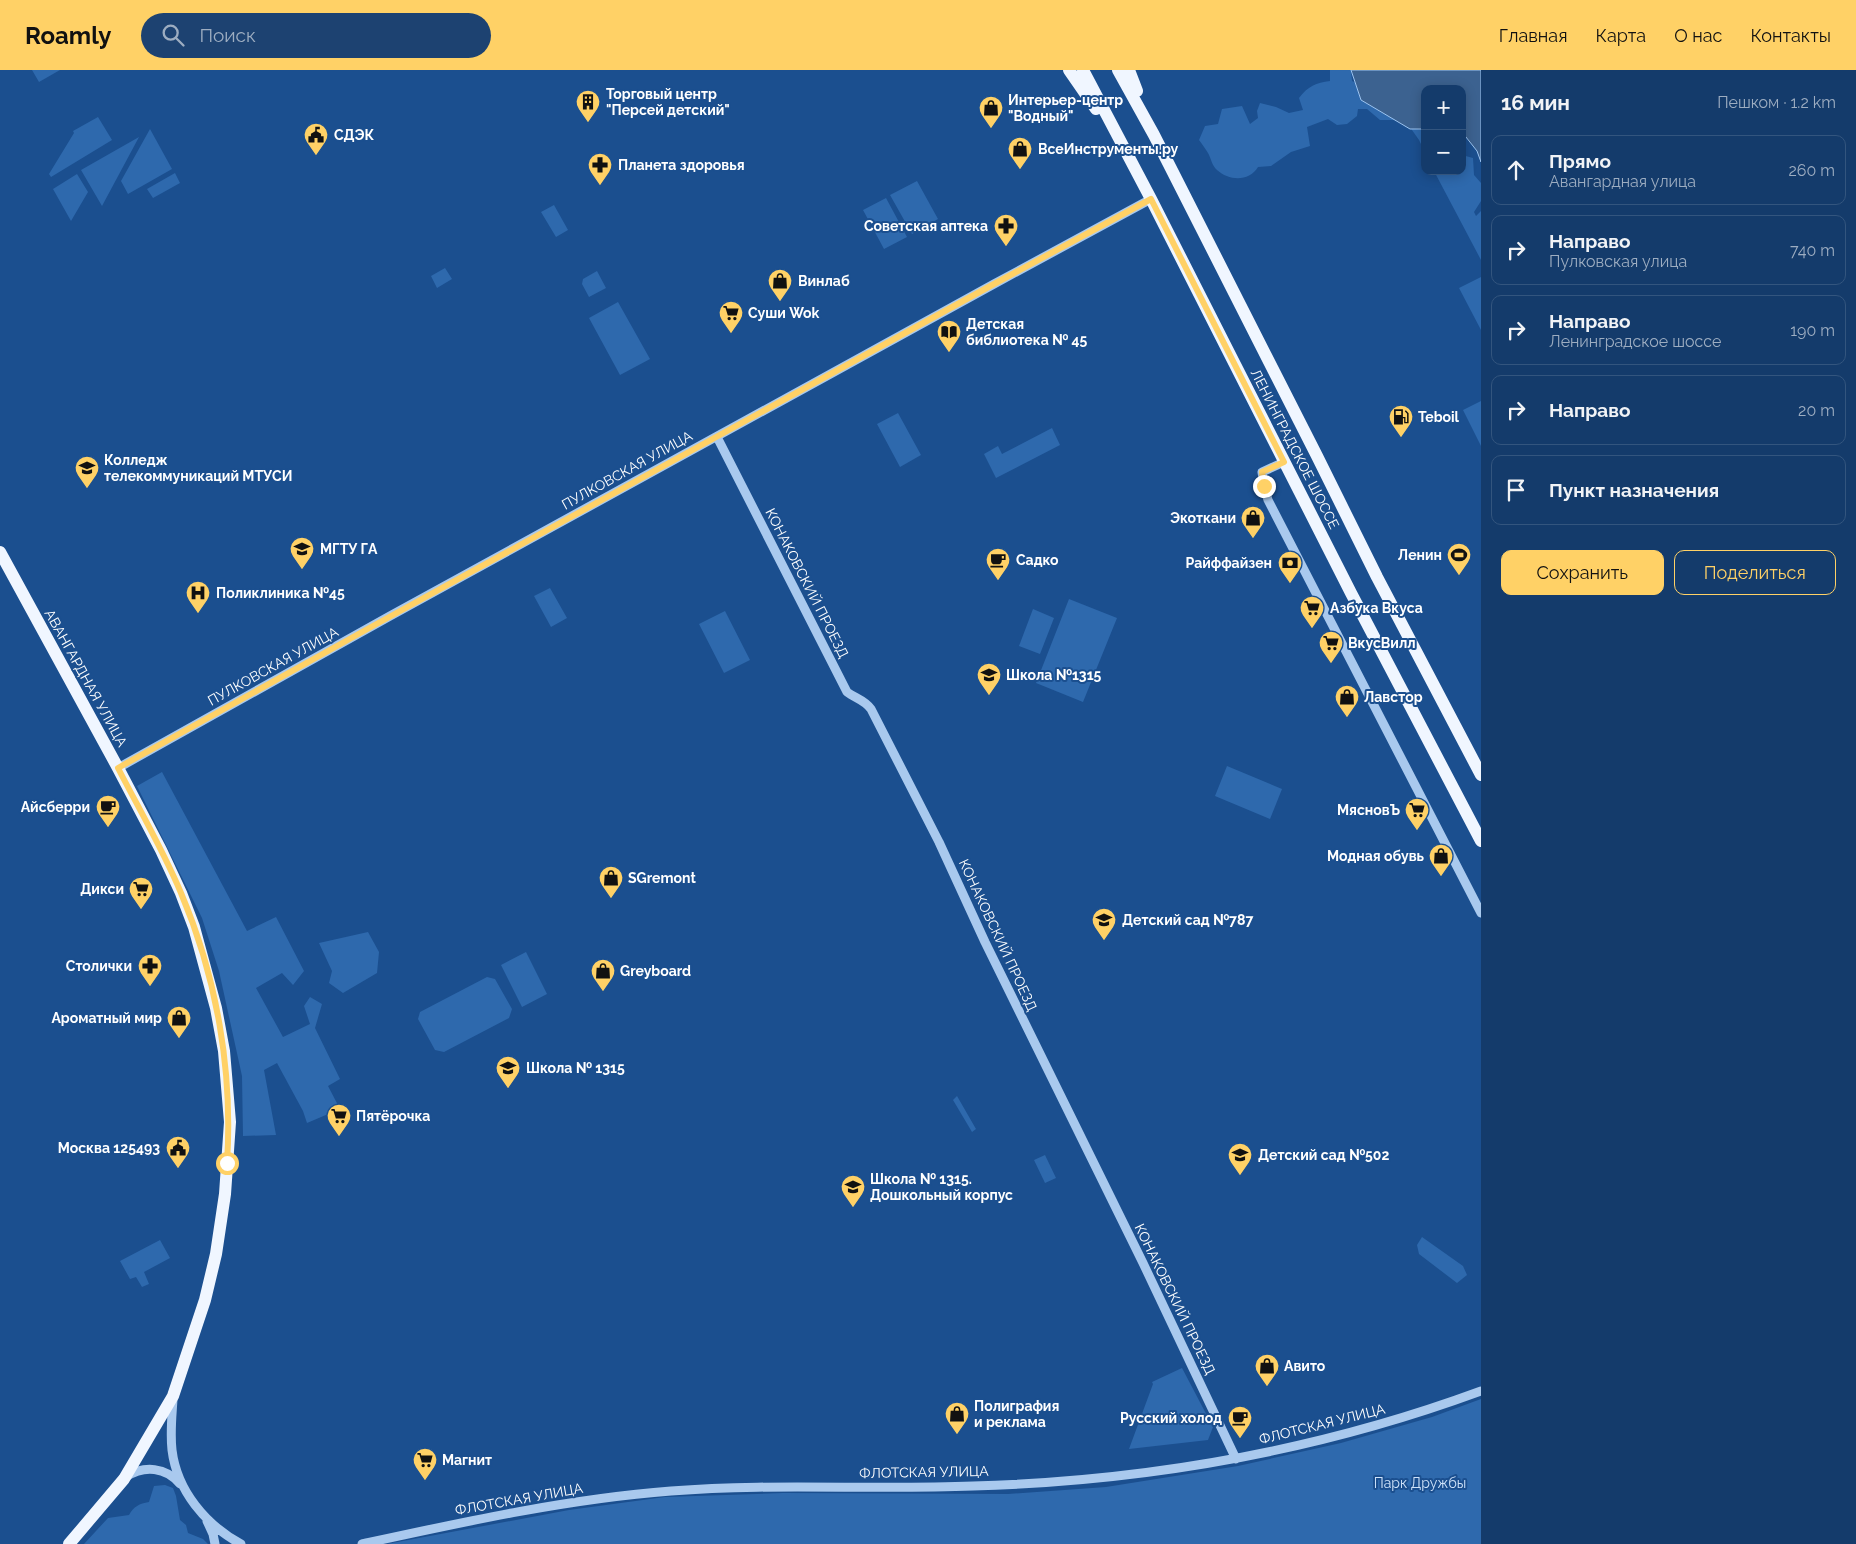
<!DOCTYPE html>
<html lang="ru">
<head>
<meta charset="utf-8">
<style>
  body { margin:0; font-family:Raleway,sans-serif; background:#1d4271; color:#f1f3f6 }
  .controls { position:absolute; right:15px; top:15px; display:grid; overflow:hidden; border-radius:10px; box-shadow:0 2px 12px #0003 }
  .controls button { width:45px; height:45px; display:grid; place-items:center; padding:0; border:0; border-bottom:1px solid #33557e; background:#143b6b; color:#f1f3f6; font:25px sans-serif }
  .stop { position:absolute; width:15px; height:15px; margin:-11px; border:4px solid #ffd166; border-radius:50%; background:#fff }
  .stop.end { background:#ffd166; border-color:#fff; box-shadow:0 1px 5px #0008 }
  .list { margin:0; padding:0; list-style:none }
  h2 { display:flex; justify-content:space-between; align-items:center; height:65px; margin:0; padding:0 20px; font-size:21px }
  h2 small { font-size:16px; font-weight:400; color:#9dadc1 }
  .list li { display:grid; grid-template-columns:32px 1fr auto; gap:15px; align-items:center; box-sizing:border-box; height:70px; margin:0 10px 10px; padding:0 10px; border:1px solid #33557e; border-radius:10px }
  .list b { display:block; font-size:19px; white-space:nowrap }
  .list p { margin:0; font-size:16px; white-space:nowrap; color:#9dadc1 }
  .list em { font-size:16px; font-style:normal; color:#9dadc1 }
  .actions { display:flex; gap:10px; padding:15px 20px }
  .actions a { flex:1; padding:11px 0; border:1px solid #ffd166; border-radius:10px; text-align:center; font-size:18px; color:#ffd166 }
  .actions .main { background:#ffd166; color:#111 }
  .icon { flex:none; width:28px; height:28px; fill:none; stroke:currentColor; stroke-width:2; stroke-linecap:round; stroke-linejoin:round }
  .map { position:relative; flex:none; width:1481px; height:1474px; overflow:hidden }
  header { display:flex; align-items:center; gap:30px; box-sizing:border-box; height:70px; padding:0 25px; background:#ffd166; color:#111 }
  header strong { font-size:24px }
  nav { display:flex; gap:28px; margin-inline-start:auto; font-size:18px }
  .search { width:350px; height:45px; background:#1d4271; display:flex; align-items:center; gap:12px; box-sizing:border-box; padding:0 18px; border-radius:28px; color:#9dadc1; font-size:19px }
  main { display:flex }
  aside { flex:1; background:#143b6b }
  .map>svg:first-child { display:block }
  .green { fill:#2e69ad }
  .water { fill:#3c6290; stroke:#9cc4f0 }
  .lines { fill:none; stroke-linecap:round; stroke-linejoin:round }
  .minor { stroke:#a9c9ee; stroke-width:9 }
  .major { stroke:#f0f6ff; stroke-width:12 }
  .route { stroke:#ffd166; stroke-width:6 }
  .labels { text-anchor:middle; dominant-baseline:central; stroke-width:4; stroke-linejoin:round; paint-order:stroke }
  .poi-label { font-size:14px; font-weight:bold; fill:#fff; stroke:#1b4f8f; text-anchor:start }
  .street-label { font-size:14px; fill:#fff; stroke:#1b4f8f }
  .park-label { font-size:14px; fill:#cfe3fa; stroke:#1b4f8f }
</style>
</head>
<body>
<header>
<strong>Roamly</strong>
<div class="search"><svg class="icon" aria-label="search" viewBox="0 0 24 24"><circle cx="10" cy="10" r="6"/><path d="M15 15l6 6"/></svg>Поиск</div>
<nav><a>Главная</a><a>Карта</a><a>О нас</a><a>Контакты</a></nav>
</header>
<main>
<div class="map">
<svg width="1481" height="1474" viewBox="0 0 1481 1474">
  <rect width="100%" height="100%" fill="#1b4f8f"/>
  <path class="green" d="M32,0H60L39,12Z
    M1330,0H1351L1352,11L1425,47V82L1419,70L1405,50H1380L1367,39H1358L1357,46L1347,54L1337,55L1328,49L1307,57L1310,76L1291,82L1271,96L1258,97C1249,112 1229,111 1217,100C1212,96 1211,88 1208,83C1205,78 1202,74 1199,70L1205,56L1218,54L1222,39L1242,36L1250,54L1258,48L1257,41L1260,33L1276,37L1289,43L1303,40L1299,28C1308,16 1316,13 1330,11Z
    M98,47L112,70L51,107L49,104L74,63L73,61Z
    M150,59L172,99L128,124L121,111Z
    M139,67L102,136L81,100Z
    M1462,85L1473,88L1474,105L1481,113V131L1474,142L1476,146L1481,141V190L1434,101H1462Z
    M175,103L180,113L153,128L147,119Z
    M77,104L88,122L71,151L53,119Z
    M917,111L938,149L912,164L890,125Z
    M886,128L907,167L884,179L863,140Z
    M554,135L568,160L556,167L541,142Z
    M445,198L452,209L437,218L431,206Z
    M597,201L606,218L589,227L582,214L583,209Z
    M1481,207V260L1459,218Z
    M618,232L650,289L620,305L589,248Z
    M1481,331V376L1463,340Z
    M898,343L921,385L900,397L877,354Z
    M1052,358L1060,375L996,408L984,384L998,376L1002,384Z
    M550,518L567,548L551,557L534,526Z
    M1069,529L1117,548L1083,632L1036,613Z
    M1033,539L1054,548L1040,584L1019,576Z
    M725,541L750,590L724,603L699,554Z
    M1227,696L1282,719L1270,749L1215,726Z
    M162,702L247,861L276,847L304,901L293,915L282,903L256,918L283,967L310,954L304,936L310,927L322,934L315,958L340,1009L328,1016L340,1039L307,1053L303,1041L277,993L264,1000L276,1065L243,1066L242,1006L219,901L202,848L137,716Z
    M368,862L379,882L377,903L343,923L329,913L332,901L319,873Z
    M526,882L547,924L522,937L501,895Z
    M487,907L495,909L512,939L509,948L444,982L435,980L418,949L420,942Z
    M957,1026L976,1059L972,1062L953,1030Z
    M1045,1085L1056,1108L1045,1113L1034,1090Z
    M1422,1167L1463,1196L1467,1205L1457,1213L1419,1184L1417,1175Z
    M160,1170L170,1188L144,1202L149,1214L142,1217L136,1207L130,1209L120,1191Z
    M1182,1298L1213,1357L1208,1370L1129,1379L1153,1314L1152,1312Z
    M1481,1329V1474H387L569,1440L665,1427L783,1423L1008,1424L1106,1417L1238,1396L1341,1373L1432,1347Z
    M165,1415L173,1418L176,1426L180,1450L186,1455L188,1463L203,1469L208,1474H84L108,1448L129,1445C134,1436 139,1434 149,1432L154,1416Z"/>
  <path class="water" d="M1351,0H1481V92L1477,81L1462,62V19H1425V59H1410L1361,30Z"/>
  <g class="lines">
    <path class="minor" d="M717,367L847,622C855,628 865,630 871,639L939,772L985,872L1143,1193L1236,1389
      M1284,392L1262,402L1264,416L1268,430L1481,843
      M118,698L390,546L994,214L1151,129
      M173,1329C172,1346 170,1363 172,1380C177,1421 206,1455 241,1474
      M126,1407C144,1395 166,1397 180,1414
      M207,1451L213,1464L215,1474
      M362,1474C463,1452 567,1429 671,1421C771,1413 872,1420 973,1416C1146,1411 1318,1381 1481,1321"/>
    <path class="major" d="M1069,0L1096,39
      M1083,0L1151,129L1351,523L1481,771
      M1118,0L1154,65L1317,386L1377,507L1481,705
      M1129,0L1137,21
      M0,482L118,698L161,780L181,823L194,857L216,938L224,981L230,1052L225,1124L216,1184L205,1230L173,1326L124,1409L69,1474"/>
  </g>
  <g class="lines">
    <path class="route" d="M227,1093C233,1002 217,908 181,823C163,780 139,739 118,698L371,557L994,214L1151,129L1284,392L1262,402L1264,416"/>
  </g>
  <defs>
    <symbol id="building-pin" viewBox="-11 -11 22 30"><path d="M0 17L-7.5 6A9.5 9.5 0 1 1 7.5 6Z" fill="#ffd166" stroke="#1b4f8f"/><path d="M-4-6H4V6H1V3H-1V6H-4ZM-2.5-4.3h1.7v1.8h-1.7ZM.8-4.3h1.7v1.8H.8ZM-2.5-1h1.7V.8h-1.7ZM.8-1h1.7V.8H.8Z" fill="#111"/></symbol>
    <symbol id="shop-pin" viewBox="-11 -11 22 30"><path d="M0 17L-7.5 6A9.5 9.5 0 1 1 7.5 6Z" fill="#ffd166" stroke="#1b4f8f"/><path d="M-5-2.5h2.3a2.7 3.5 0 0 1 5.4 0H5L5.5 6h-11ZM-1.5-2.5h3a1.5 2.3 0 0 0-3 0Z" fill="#111"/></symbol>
    <symbol id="civic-pin" viewBox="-11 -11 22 30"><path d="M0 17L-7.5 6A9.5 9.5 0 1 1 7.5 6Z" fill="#ffd166" stroke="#1b4f8f"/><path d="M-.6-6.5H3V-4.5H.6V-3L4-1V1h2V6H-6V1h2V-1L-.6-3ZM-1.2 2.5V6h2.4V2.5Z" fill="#111"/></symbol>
    <symbol id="pharmacy-pin" viewBox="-11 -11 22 30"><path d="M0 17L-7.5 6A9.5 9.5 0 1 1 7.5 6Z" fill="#ffd166" stroke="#1b4f8f"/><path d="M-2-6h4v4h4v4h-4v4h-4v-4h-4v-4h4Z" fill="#111"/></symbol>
    <symbol id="supermarket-pin" viewBox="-11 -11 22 30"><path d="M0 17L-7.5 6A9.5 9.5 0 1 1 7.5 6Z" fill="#ffd166" stroke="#1b4f8f"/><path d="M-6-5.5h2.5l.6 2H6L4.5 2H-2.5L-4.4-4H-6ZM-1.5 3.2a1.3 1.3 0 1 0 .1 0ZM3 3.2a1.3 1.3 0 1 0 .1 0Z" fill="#111"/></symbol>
    <symbol id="library-pin" viewBox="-11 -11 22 30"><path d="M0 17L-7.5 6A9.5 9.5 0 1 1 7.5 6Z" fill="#ffd166" stroke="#1b4f8f"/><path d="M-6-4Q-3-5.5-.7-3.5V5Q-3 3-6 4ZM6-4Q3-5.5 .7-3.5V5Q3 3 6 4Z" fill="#111"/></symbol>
    <symbol id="fuel-pin" viewBox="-11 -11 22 30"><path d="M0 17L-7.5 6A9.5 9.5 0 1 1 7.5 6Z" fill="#ffd166" stroke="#1b4f8f"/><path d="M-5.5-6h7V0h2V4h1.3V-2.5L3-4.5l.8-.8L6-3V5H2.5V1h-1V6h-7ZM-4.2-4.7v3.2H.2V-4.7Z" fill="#111"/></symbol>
    <symbol id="university-pin" viewBox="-11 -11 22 30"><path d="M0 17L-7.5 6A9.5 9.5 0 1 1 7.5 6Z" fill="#ffd166" stroke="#1b4f8f"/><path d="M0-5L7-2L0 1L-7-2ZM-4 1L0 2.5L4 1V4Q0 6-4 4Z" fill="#111"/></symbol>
    <symbol id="stadium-pin" viewBox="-11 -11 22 30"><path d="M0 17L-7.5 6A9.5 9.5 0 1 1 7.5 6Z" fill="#ffd166" stroke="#1b4f8f"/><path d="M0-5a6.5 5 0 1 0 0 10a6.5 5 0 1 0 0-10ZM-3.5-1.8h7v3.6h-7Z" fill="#111"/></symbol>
    <symbol id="cafe-pin" viewBox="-11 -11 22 30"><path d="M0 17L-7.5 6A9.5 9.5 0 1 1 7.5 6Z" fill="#ffd166" stroke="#1b4f8f"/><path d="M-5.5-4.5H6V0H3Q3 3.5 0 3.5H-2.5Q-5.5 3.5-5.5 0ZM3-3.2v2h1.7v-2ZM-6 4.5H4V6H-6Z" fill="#111"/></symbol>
    <symbol id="bank-pin" viewBox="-11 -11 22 30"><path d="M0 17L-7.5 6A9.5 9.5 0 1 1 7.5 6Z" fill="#ffd166" stroke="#1b4f8f"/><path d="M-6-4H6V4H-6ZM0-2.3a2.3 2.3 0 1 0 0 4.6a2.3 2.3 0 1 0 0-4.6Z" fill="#111"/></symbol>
    <symbol id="hospital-pin" viewBox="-11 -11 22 30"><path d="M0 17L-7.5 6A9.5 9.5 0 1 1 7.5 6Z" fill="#ffd166" stroke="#1b4f8f"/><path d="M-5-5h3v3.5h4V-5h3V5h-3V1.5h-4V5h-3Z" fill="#111"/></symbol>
    <symbol id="school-pin" viewBox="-11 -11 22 30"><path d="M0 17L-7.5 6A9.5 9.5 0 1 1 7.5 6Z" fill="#ffd166" stroke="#1b4f8f"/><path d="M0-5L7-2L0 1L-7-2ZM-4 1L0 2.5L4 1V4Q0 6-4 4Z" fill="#111"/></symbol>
  </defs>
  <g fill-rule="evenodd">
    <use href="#building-pin" x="574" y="18" width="28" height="38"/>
    <use href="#shop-pin" x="977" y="24" width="28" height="38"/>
    <use href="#civic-pin" x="302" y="51" width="28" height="38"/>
    <use href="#shop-pin" x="1006" y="65" width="28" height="38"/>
    <use href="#pharmacy-pin" x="586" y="81" width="28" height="38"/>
    <use href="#pharmacy-pin" x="992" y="142" width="28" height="38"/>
    <use href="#shop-pin" x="766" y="197" width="28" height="38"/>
    <use href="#supermarket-pin" x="717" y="229" width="28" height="38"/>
    <use href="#library-pin" x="935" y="248" width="28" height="38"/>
    <use href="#fuel-pin" x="1387" y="333" width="28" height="38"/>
    <use href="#university-pin" x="73" y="384" width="28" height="38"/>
    <use href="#shop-pin" x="1239" y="434" width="28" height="38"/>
    <use href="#university-pin" x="288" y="465" width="28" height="38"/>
    <use href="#stadium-pin" x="1445" y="471" width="28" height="38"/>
    <use href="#cafe-pin" x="984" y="476" width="28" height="38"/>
    <use href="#bank-pin" x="1276" y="479" width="28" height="38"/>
    <use href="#hospital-pin" x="184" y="509" width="28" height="38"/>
    <use href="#supermarket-pin" x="1298" y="524" width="28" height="38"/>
    <use href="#supermarket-pin" x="1317" y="559" width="28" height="38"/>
    <use href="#school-pin" x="975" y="591" width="28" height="38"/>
    <use href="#shop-pin" x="1333" y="613" width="28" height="38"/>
    <use href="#cafe-pin" x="94" y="723" width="28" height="38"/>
    <use href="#supermarket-pin" x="1403" y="726" width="28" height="38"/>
    <use href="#shop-pin" x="1427" y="772" width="28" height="38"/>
    <use href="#shop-pin" x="597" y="794" width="28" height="38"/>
    <use href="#supermarket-pin" x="127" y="805" width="28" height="38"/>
    <use href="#school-pin" x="1090" y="836" width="28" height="38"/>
    <use href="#pharmacy-pin" x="136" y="882" width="28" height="38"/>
    <use href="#shop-pin" x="589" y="887" width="28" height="38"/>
    <use href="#shop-pin" x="165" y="934" width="28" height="38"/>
    <use href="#school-pin" x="494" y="984" width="28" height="38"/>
    <use href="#supermarket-pin" x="325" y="1032" width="28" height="38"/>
    <use href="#civic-pin" x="164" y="1064" width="28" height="38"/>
    <use href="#school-pin" x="1226" y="1071" width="28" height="38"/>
    <use href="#school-pin" x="839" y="1103" width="28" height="38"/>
    <use href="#shop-pin" x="1253" y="1282" width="28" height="38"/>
    <use href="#shop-pin" x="943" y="1330" width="28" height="38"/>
    <use href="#cafe-pin" x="1226" y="1334" width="28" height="38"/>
    <use href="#supermarket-pin" x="411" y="1376" width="28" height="38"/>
  </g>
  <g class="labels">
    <g class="poi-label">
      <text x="606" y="24">Торговый центр<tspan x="606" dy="16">"Персей детский"</tspan></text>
      <text x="1008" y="30">Интерьер-центр<tspan x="1008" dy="16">"Водный"</tspan></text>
      <text x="334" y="65">СДЭК</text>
      <text x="1038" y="79">ВсеИнструменты.ру</text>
      <text x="618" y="95">Планета здоровья</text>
      <text x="988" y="156" text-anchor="end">Советская аптека</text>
      <text x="798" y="211">Винлаб</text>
      <text x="748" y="243">Суши Wok</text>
      <text x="966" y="254">Детская<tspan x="966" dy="16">библиотека № 45</tspan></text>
      <text x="1418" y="347">Teboil</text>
      <text x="104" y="390">Колледж<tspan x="104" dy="16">телекоммуникаций МТУСИ</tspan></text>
      <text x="1236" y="448" text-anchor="end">Экоткани</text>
      <text x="320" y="479">МГТУ ГА</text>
      <text x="1442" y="485" text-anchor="end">Ленин</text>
      <text x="1016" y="490">Садко</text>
      <text x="1272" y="493" text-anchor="end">Райффайзен</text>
      <text x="216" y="523">Поликлиника №45</text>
      <text x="1330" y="538">Азбука Вкуса</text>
      <text x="1348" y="573">ВкусВилл</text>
      <text x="1006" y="605">Школа №1315</text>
      <text x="1364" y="627">Лавстор</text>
      <text x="90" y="737" text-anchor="end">Айсберри</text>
      <text x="1400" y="740" text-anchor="end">МясновЪ</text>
      <text x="1424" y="786" text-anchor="end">Модная обувь</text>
      <text x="628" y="808">SGremont</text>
      <text x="124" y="819" text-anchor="end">Дикси</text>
      <text x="1122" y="850">Детский сад №787</text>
      <text x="132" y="896" text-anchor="end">Столички</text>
      <text x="620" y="901">Greyboard</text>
      <text x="162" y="948" text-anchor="end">Ароматный мир</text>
      <text x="526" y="998">Школа № 1315</text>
      <text x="356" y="1046">Пятёрочка</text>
      <text x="160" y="1078" text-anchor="end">Москва 125493</text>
      <text x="1258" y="1085">Детский сад №502</text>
      <text x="870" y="1109">Школа № 1315.<tspan x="870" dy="16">Дошкольный корпус</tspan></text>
      <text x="1284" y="1296">Авито</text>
      <text x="974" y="1336">Полиграфия<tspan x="974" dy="16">и реклама</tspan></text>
      <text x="1222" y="1348" text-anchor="end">Русский холод</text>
      <text x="442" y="1390">Магнит</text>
    </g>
    <g class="street-label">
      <text transform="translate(1295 379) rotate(63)">ЛЕНИНГРАДСКОЕ ШОССЕ</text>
      <text transform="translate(627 400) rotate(-29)">ПУЛКОВСКАЯ УЛИЦА</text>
      <text transform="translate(807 513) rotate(63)">КОНАКОВСКИЙ ПРОЕЗД</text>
      <text transform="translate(273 596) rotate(-29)">ПУЛКОВСКАЯ УЛИЦА</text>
      <text transform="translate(86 608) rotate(61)">АВАНГАРДНАЯ УЛИЦА</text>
      <text transform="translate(998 865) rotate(65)">КОНАКОВСКИЙ ПРОЕЗД</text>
      <text transform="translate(1175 1229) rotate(64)">КОНАКОВСКИЙ ПРОЕЗД</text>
      <text transform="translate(1322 1354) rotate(-14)">ФЛОТСКАЯ УЛИЦА</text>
      <text transform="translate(924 1402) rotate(-1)">ФЛОТСКАЯ УЛИЦА</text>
      <text transform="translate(519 1429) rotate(-10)">ФЛОТСКАЯ УЛИЦА</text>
    </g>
    <g class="park-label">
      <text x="1420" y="1413">Парк Дружбы</text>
    </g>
  </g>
</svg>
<div class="controls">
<button>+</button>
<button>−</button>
</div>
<div class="stop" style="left:227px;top:1093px"></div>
<div class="stop end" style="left:1264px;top:416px"></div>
</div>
<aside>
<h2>16 мин<small>Пешком · 1.2 km</small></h2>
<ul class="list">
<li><svg class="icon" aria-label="ahead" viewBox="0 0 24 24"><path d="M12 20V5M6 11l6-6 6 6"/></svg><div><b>Прямо</b><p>Авангардная улица</p></div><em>260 m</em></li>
<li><svg class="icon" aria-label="right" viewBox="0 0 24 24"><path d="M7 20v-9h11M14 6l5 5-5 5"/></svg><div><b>Направо</b><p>Пулковская улица</p></div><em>740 m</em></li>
<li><svg class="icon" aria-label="right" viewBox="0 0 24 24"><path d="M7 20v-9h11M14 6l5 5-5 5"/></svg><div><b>Направо</b><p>Ленинградское шоссе</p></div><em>190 m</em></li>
<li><svg class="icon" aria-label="right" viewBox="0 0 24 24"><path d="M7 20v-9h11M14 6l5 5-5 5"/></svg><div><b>Направо</b></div><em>20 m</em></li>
<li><svg class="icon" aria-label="arrive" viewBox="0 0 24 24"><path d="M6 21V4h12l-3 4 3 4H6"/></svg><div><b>Пункт назначения</b></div></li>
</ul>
<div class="actions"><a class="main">Сохранить</a><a>Поделиться</a></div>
</aside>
</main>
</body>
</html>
